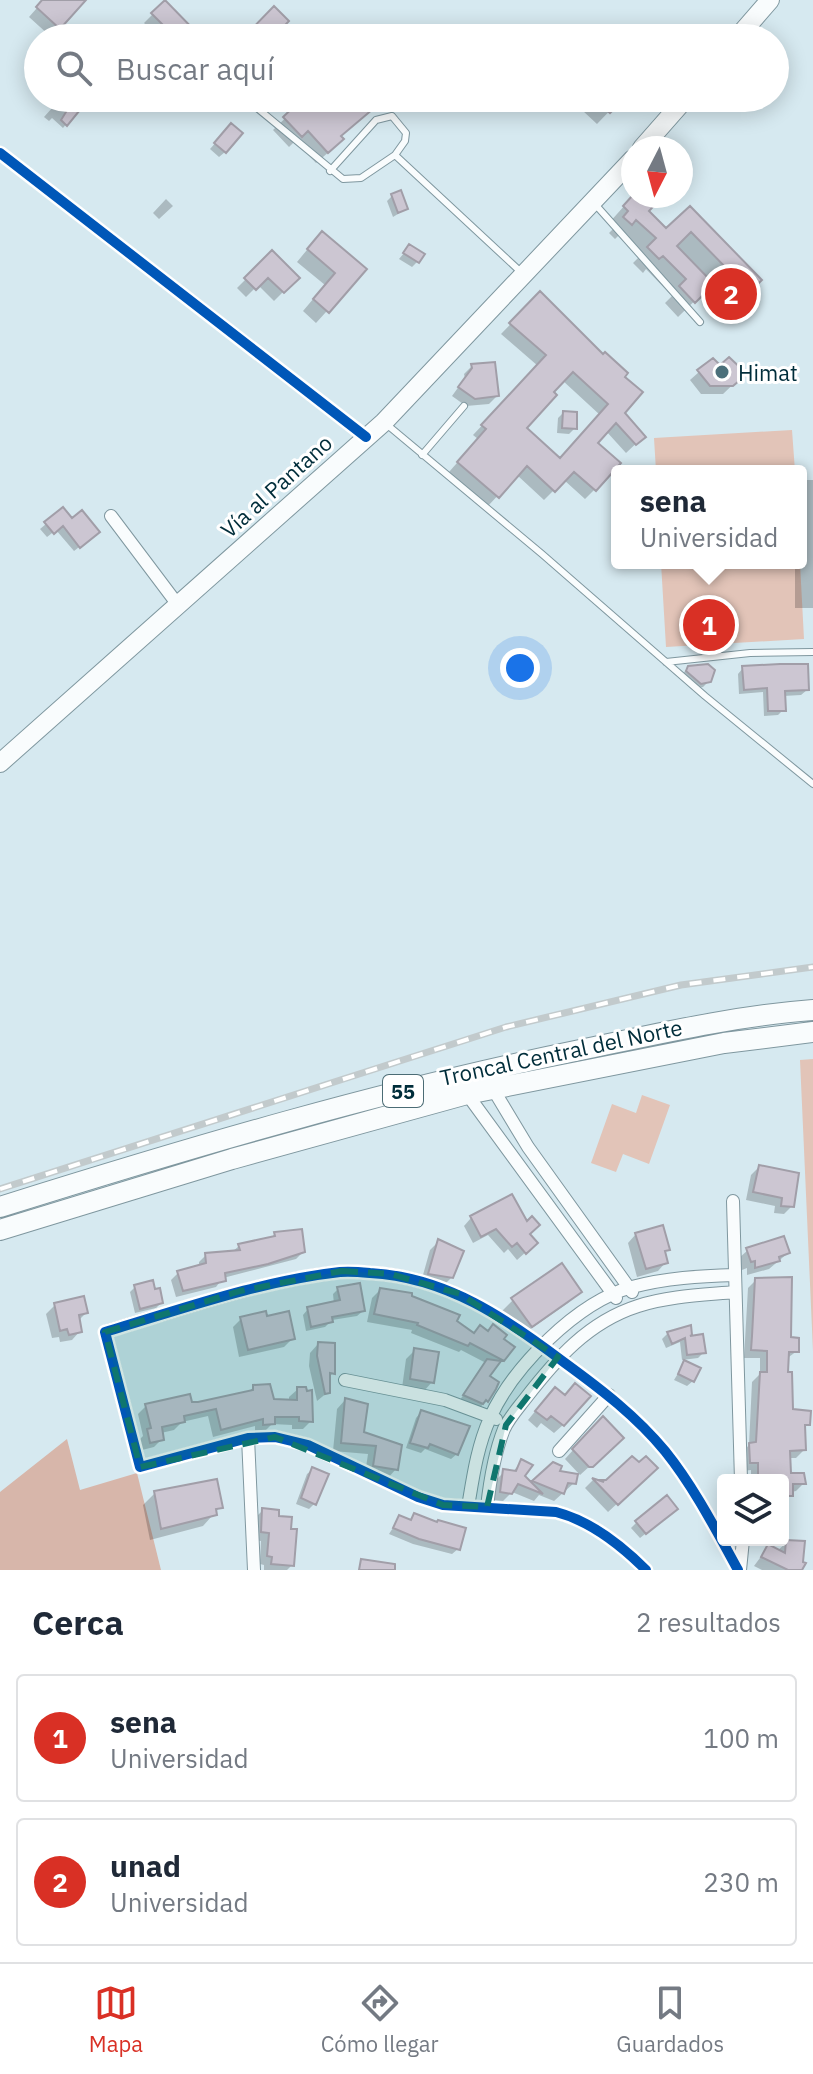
<!DOCTYPE html>
<html lang="es">
<head>
<meta charset="utf-8">
<style>
  body { margin:0; font-family:"IBM Plex Sans",sans-serif; background:#f2f2f3; color:#1f2937 }
  .controls { position:absolute; right:24px; bottom:24px; display:grid; overflow:hidden; border-radius:8px; box-shadow:0 4px 20px #0003 }
  .controls button { width:72px; height:72px; display:grid; place-items:center; padding:0; border:0; border-bottom:2px solid #e0e1e3; background:#fff; color:#1f2937; font:40px sans-serif }
  .compass { position:absolute; left:621px; top:136px; width:72px; height:72px; border-radius:50%; background:#fff; box-shadow:0 4px 20px #0003; rotate:186deg }
  .you { position:absolute; left:520px; top:668px; width:28px; height:28px; margin:-20px; border:6px solid #fff; border-radius:50%; background:#1a73e8; box-shadow:0 0 0 12px #1a73e833 }
  .badge { display:grid; place-items:center; width:52px; height:52px; border-radius:50%; background:#d93025; color:#fff; font-size:26px; font-weight:700 }
  .pin { position:absolute; translate:-50% -50%; border:4px solid #fff; box-shadow:0 2px 8px #0006 }
  .popup { position:absolute; left:611px; top:465px; width:196px; height:104px; box-sizing:border-box; display:grid; place-content:center; border-radius:8px; background:#fff; filter:drop-shadow(0 2px 6px #0005); font-size:26px; white-space:nowrap; color:#747a83 }
  .popup b { font-size:30px; color:#1f2937 }
  .popup::after { content:''; position:absolute; left:50%; top:100%; margin-left:-16px; border:16px solid transparent; border-top-color:#fff }
  .list { margin:0; padding:0; list-style:none }
  h2 { display:flex; justify-content:space-between; align-items:center; height:104px; margin:0; padding:0 32px; font-size:34px }
  h2 small { font-size:26px; font-weight:400; color:#747a83 }
  .list li { display:grid; grid-template-columns:52px 1fr auto; gap:24px; align-items:center; box-sizing:border-box; height:128px; margin:0 16px 16px; padding:0 16px; border:2px solid #e0e1e3; border-radius:8px }
  .list b { display:block; font-size:30px; white-space:nowrap }
  .list p { margin:0; font-size:26px; white-space:nowrap; color:#747a83 }
  .list em { font-size:26px; font-style:normal; color:#747a83 }
  .icon { flex:none; width:44px; height:44px; fill:none; stroke:currentColor; stroke-width:2; stroke-linecap:round; stroke-linejoin:round }
  .map { position:relative; flex:none; width:813px; height:1570px; overflow:hidden }
  .search { position:absolute; background:#fff; box-shadow:0 4px 20px #0003; left:24px; right:24px; top:24px; height:88px; display:flex; align-items:center; gap:20px; box-sizing:border-box; padding:0 28px; border-radius:44px; color:#747a83; font-size:30px }
  .sheet { height:392px; background:#fff }
  nav { display:flex; justify-content:space-around; align-items:center; box-sizing:border-box; height:112px; border-top:2px solid #e0e1e3; background:#fff; font-size:22px; color:#747a83 }
  nav a { display:grid; justify-items:center; gap:4px }
  nav .on { color:#d93025 }
  .map>svg:first-child { display:block }
  .green { fill:#e2c4b8 }
  .forest { fill:#d7b6aa }
  .shadow { fill:#0003; fill-rule:evenodd }
  .building { fill:#ccc6d2; stroke:#a19ea8; stroke-width:2; fill-rule:evenodd }
  .lines { fill:none; stroke-linecap:round; stroke-linejoin:round }
  .service-casing { stroke:#7f979f; stroke-width:8 }
  .minor-casing { stroke:#7f979f; stroke-width:14 }
  .secondary-casing { stroke:#7f979f; stroke-width:20 }
  .trunk-casing { stroke:#7f979f; stroke-width:22 }
  .service { stroke:#f9fcfd; stroke-width:6 }
  .minor { stroke:#f9fcfd; stroke-width:12 }
  .secondary { stroke:#f9fcfd; stroke-width:18 }
  .trunk { stroke:#f9fcfd; stroke-width:20 }
  .rail-casing { stroke:#c2cacc; stroke-width:7 }
  .rail { stroke:#fff; stroke-width:4; stroke-dasharray:12; stroke-linecap:butt }
  .cycleway-casing { stroke:#fff; stroke-width:15 }
  .cycleway { stroke:#0057b8; stroke-width:10 }
  .marked { fill:#0f766e; fill-opacity:0.2; stroke:#0f766e; stroke-width:6; stroke-dasharray:16 10; stroke-linejoin:round }
  .poi-dot { fill:#4b6f7a; stroke:#fff; stroke-width:3 }
  .labels { text-anchor:middle; dominant-baseline:central; stroke-width:6; stroke-linejoin:round; paint-order:stroke }
  .shield { fill:#fff; stroke:#4c6c75; stroke-width:2 }
  .shield-label { font-size:20px; font-weight:bold; fill:#002d3a }
  .poi-label { font-size:22px; fill:#002d3a; stroke:#fff; text-anchor:start }
  .street-label { font-size:22px; fill:#002d3a; stroke:#fff }
</style>
</head>
<body>
<div class="map">
<svg width="813" height="1570" viewBox="0 0 813 1570">
  <rect width="100%" height="100%" fill="#d6e9f0"/>
  <path class="green" d="M792,430L795,471H656L654,438Z
    M661,563H800L804,639L666,647Z
    M813,1059V1351L800,1060Z
    M642,1095L670,1105L649,1164L623,1154L616,1172L591,1163L612,1104L636,1113Z"/>
  <path class="forest" d="M67,1439L80,1490L137,1473L161,1570H0V1492Z"/>
  <path class="shadow" d="M44,0H76L80,4L50,36L29,17Z
    M164,3L199,38H160L144,23Z
    M61,98H70L81,106L63,128L52,118L49,121L44,117Z
    M245,98H275L260,114Z
    M295,98H380L339,137L330,151L316,163L295,141L289,147L273,130L300,104Z
    M569,98H622L597,124Z
    M226,131L225,152L219,157L210,149Z
    M392,196L406,209L393,217L387,201Z
    M633,196H660L646,212L666,231L689,209L759,280L723,316L709,302L719,292L712,284L678,317L665,303L672,296L646,269L643,273L633,263L642,254L620,234L615,239L609,233L614,228L609,223Z
    M166,199L173,206L159,219L153,213Z
    M311,245L365,269L316,323L303,311L325,285L297,262Z
    M409,247L417,262L412,267L399,259Z
    M272,253L297,278L274,301L258,285L246,297L237,288Z
    M540,294L622,377V413L643,437L626,453L606,431L595,443L594,490L585,499L564,480L544,500L517,475L488,506L449,472L478,439L473,435L538,366L501,334ZM562,380L600,415L559,460L524,428Z
    M472,366L497,396L489,404L466,406L452,396L465,378L464,374Z
    M699,372L744,374L723,394H701L690,380Z
    M563,413L575,428L569,434L557,433L558,418Z
    M806,480H813V608H795V563H801V485Z
    M72,521L92,537L74,551L56,530L47,537L40,529L46,524Z
    M689,668L709,681L703,687L695,689L683,673Z
    M743,668L807,690L801,695L783,696V710L778,715L764,716L763,692L739,694L738,674Z
    M759,1167L792,1206L784,1214L774,1213L775,1206L746,1200L751,1175Z
    M511,1196L528,1234V1250L517,1260L508,1249L504,1253L488,1235L473,1243L464,1226L471,1218Z
    M275,1234L303,1252L296,1259L223,1278L216,1287L176,1297L171,1280L178,1273L199,1267V1262L206,1255L232,1252L239,1246L270,1239Z
    M636,1234L667,1249L664,1253L666,1262L658,1271L637,1277L628,1243Z
    M439,1241L452,1277L443,1286L421,1282L430,1250Z
    M748,1250L788,1253L769,1269L747,1275V1268L742,1270L739,1258Z
    M756,1280L797,1351L786,1359L791,1411L808,1424L803,1429L804,1450L796,1458H789V1475L804,1483L796,1491L791,1492L783,1503V1480H751V1470L743,1471L742,1453L749,1445L752,1382L760,1374V1358H744L748,1288Z
    M135,1287L161,1303L156,1308L135,1313L130,1292Z
    M338,1289L363,1311L357,1316L332,1320L325,1327L306,1331L303,1315L308,1309L334,1304L333,1294Z
    M380,1290L455,1322L472,1335L501,1340L503,1360L487,1377L496,1383L487,1401L478,1409L457,1404L486,1363L461,1350L459,1352L411,1333L412,1330L367,1322L372,1298Z
    M579,1291L568,1303L519,1337L501,1312L513,1300Z
    M55,1305L86,1313L78,1321L80,1331L72,1340L60,1342L59,1337L52,1338L46,1314Z
    M241,1319H266L293,1338L284,1347L239,1357L233,1327Z
    M689,1328L686,1338L704,1352L698,1358L682,1360L680,1342L666,1348L662,1339L668,1333Z
    M318,1344L333,1373L328,1378V1392L317,1401L309,1366L310,1353Z
    M415,1350L432,1382L424,1391L402,1388L406,1359Z
    M685,1362L693,1381L687,1386L674,1380Z
    M254,1387L272,1401H289V1397L298,1389L311,1421L303,1429H292V1425L272,1424L264,1432H255V1426L213,1437L208,1416L182,1422L174,1430L161,1433L162,1439L154,1447L142,1450L139,1440L143,1436L138,1414L146,1406L190,1404L247,1393Z
    M546,1398L563,1425L554,1433L541,1423L537,1428L528,1420Z
    M345,1400L362,1433L400,1446L396,1469L388,1478L365,1474L368,1454L333,1451L337,1409Z
    M421,1412L457,1454L451,1459L425,1449L421,1453L406,1448L416,1418Z
    M594,1427L621,1438L580,1475L565,1459Z
    M521,1462L522,1476L531,1485L553,1464L557,1473L574,1483L554,1501L539,1495L534,1501L512,1492L503,1501L493,1500L496,1480L504,1472L512,1473Z
    M313,1469L314,1504L309,1509L296,1504L307,1474Z
    M646,1477L608,1512L585,1488L593,1480L601,1483Z
    M155,1493L220,1507L203,1526L150,1540L143,1505Z
    M263,1510L292,1565L287,1570H264V1565L260,1564L261,1541L253,1540L254,1519Z
    M670,1514L640,1538L631,1528L637,1522Z
    M415,1515L458,1549L452,1554L413,1544L389,1534L400,1517L408,1521Z
    M787,1542L800,1570H762L754,1566L768,1547L777,1551Z"/>
  <path class="building" d="M42,0H86L60,29L36,7Z
    M165,0L202,38H176L151,13Z
    M274,6L289,21L273,38H243Z
    M303,98H386L341,136L344,139L328,153L308,131L302,137L283,117Z
    M594,98H625L610,113Z
    M74,99L84,105L67,126L61,120Z
    M231,123L243,133L226,153L214,143Z
    M401,190L408,209L398,213L391,194Z
    M632,196H663L649,211L666,228L690,206L762,280L739,302L723,285L733,275L691,232L677,246L714,284L695,303L679,286L686,279L663,256L659,259L647,247L656,238L636,220L632,225L623,217L628,211L623,206Z
    M322,231L367,269L329,313L313,299L335,273L307,249Z
    M409,244L425,254L419,263L403,253Z
    M272,250L300,278L284,293L268,278L256,290L244,278Z
    M540,291L603,354L605,352L628,373L625,377L643,392L625,413L646,437L636,445L616,423L598,443L621,463L596,491L574,472L555,492L527,466L499,498L457,462L486,429L481,425L546,355L509,323ZM573,372L608,404L560,458L527,428L557,395L554,392Z
    M729,357L747,374L733,386H710L697,370L713,358L720,365Z
    M495,362L499,396L475,399L458,387L472,368L471,364Z
    M563,411L577,412V429L562,428Z
    M63,507L72,518L82,510L100,532L80,548L63,526L54,534L44,522Z
    M708,664L715,670L711,682L701,684L686,671L688,666Z
    M780,664H808L809,690L785,691L786,711H768L767,688L744,690L742,666Z
    M759,1165L799,1173L794,1207L781,1206L782,1198L753,1192Z
    M512,1194L527,1221L532,1216L540,1225L530,1234L538,1243L526,1254L517,1243L512,1247L496,1229L481,1237L470,1216Z
    M663,1225L670,1250L665,1251L668,1263L646,1269L635,1233Z
    M302,1229L305,1252L268,1264L225,1273L226,1281L183,1291L177,1271L206,1263L205,1253L240,1250L238,1244L275,1236L274,1232Z
    M784,1236L790,1253L779,1257L780,1261L755,1268V1261L751,1262L746,1248Z
    M438,1239L464,1251L453,1278L428,1274Z
    M562,1263L582,1292L532,1327L511,1298Z
    M792,1277L791,1337L799,1338V1352H789L788,1372H792L793,1409L811,1411L810,1425H805L806,1450L790,1451L791,1473H804L806,1484H793V1496H783V1480H758V1463H750L749,1443L756,1442L760,1372H767V1351L751,1350L752,1336L755,1278Z
    M153,1280L155,1289L160,1288L163,1303L140,1309L134,1285Z
    M360,1283L365,1311L332,1317L333,1322L311,1327L307,1307L340,1300L337,1287Z
    M380,1288L412,1293V1296L460,1315L457,1321L474,1333L480,1325L488,1331L493,1324L507,1335L504,1339L515,1347L504,1361L470,1343L468,1346L417,1325L418,1323L374,1314Z
    M84,1296L88,1313L79,1315L82,1332L69,1335L67,1329L60,1331L54,1303Z
    M266,1311L267,1316L289,1311L295,1339L248,1350L240,1317Z
    M691,1325L692,1335L690,1336L703,1334L706,1353L687,1355L685,1338L672,1344L667,1332Z
    M318,1342L335,1343V1374L330,1373V1393L325,1394L317,1356Z
    M414,1348L439,1352L434,1383L410,1379Z
    M487,1359L501,1361L490,1376L499,1382L496,1389L488,1402L486,1400L483,1404L463,1395Z
    M684,1360L701,1368L694,1382L678,1374Z
    M575,1383L591,1396L564,1426L551,1416L547,1420L535,1411L555,1387L565,1395Z
    M270,1384L274,1399L297,1400V1387H306L307,1391L312,1390L313,1422L299,1421V1417H275V1424L263,1425V1419L221,1430L216,1409L184,1416L185,1422L162,1427L164,1440L150,1443L147,1429L151,1428L145,1404L190,1394L192,1402H198L253,1390V1385Z
    M345,1398L368,1404L364,1432L402,1445L398,1470L373,1466L376,1446L341,1443Z
    M421,1410L470,1426L458,1455L430,1444L428,1448L410,1443Z
    M603,1416L624,1438L593,1467H589L572,1449Z
    M632,1456L639,1462L646,1456L658,1468L618,1505L592,1478L604,1482L601,1480H606Z
    M521,1459L533,1465L525,1476L543,1494L518,1484L512,1494L500,1492L503,1469L516,1471Z
    M553,1462L562,1466L560,1471L578,1474L576,1484L568,1483L564,1494L532,1481Z
    M312,1467L329,1474L316,1505L301,1498Z
    M217,1479L223,1508L216,1509L217,1515L161,1529L154,1491Z
    M667,1495L678,1509L646,1534L635,1521Z
    M262,1508L279,1510V1516L292,1517L291,1529H297L294,1566L271,1564L272,1557L267,1556L269,1533L261,1532Z
    M414,1513L437,1522L438,1520L466,1528L460,1550L419,1539L393,1528L399,1515L411,1520Z
    M786,1540L805,1541L803,1562L806,1563L802,1570H788L761,1557L768,1544L785,1553Z
    M361,1559L395,1564V1570H359Z"/>
  <g class="lines">
    <defs>
      <path id="service" d="M245,98L343,179L361,178L395,155L522,273
        M330,171L376,120L392,116L406,133L405,141L395,155
        M594,203L700,322
        M385,423L542,554L705,696L813,784
        M422,455L464,406
        M666,662L750,653L813,652"/>
      <path id="minor" d="M0,153L366,437
        M111,516L178,605
        M493,1089L528,1147L632,1292
        M467,1094L616,1298
        M733,1201L741,1480
        M345,1380L445,1400L496,1419
        M248,1438L254,1570
        M559,1451L609,1395
        M468,1507C473,1477 477,1447 490,1418C513,1367 577,1302 632,1287C666,1278 700,1276 735,1275
        M487,1507C490,1480 494,1454 504,1429C509,1418 518,1408 525,1399C556,1359 588,1322 638,1306C669,1296 703,1295 735,1292
        M646,1570C621,1545 591,1521 556,1512L443,1505L418,1497L308,1445L275,1437L248,1438L140,1467L105,1332C182,1309 260,1281 340,1272C350,1271 360,1272 370,1273C446,1277 506,1318 565,1363C602,1390 636,1416 665,1451C694,1487 716,1530 738,1570
        M740,1570L743,1540"/>
      <path id="secondary" d="M737,38L770,0
        M642,148L686,98
        M0,763L384,422L633,159"/>
      <path id="trunk" d="M0,1207C191,1147 384,1090 580,1050C657,1034 734,1016 813,1010
        M0,1230L232,1159L467,1094L724,1043L813,1032"/>
    </defs>
    <use href="#service" class="service-casing"/>
    <use href="#minor" class="minor-casing"/>
    <use href="#secondary" class="secondary-casing"/>
    <use href="#trunk" class="trunk-casing"/>
    <use href="#service" class="service"/>
    <use href="#minor" class="minor"/>
    <use href="#secondary" class="secondary"/>
    <use href="#trunk" class="trunk"/>
    <defs>
      <path id="rail" d="M0,1189L506,1027L681,985L813,967"/>
    </defs>
    <use href="#rail" class="rail-casing"/>
    <use href="#rail" class="rail"/>
    <defs>
      <path id="cycleway" d="M0,153L366,437
        M646,1570C621,1545 591,1521 556,1512L443,1505L418,1497L308,1445L275,1437L248,1438L140,1467L105,1332C182,1309 260,1281 340,1272C350,1271 360,1272 370,1273C446,1277 506,1318 565,1363C602,1390 636,1416 665,1451C694,1487 716,1530 738,1570"/>
    </defs>
    <use href="#cycleway" class="cycleway-casing"/>
    <use href="#cycleway" class="cycleway"/>
  </g>
  <path class="marked" d="M342,1271L391,1274L460,1294L558,1357L506,1425L487,1507L443,1505L275,1437L140,1467L105,1332L240,1291Z"/>
  <circle class="poi-dot" cx="722" cy="372" r="8"/>
  <g class="labels">
    <rect class="shield" x="383" y="1075" width="40" height="32" rx="6"/>
    <g class="shield-label">
      <text x="403" y="1091">55</text>
    </g>
    <g class="poi-label">
      <text x="738" y="372">Himat</text>
    </g>
    <g class="street-label">
      <text transform="translate(276 486) rotate(-42)">Vía al Pantano</text>
      <text transform="translate(561 1052) rotate(-12)">Troncal Central del Norte</text>
    </g>
  </g>
</svg>
<div class="controls">
<button><svg class="icon" aria-label="layers" viewBox="0 0 24 24"><path d="M12 4l9 5-9 5-9-5zM3 14l9 5 9-5"/></svg></button>
</div>
<svg class="compass" viewBox="-18 -18 36 36"><path d="M0-13l5 13h-10z" fill="#e53935"/><path d="M0 13l5-13h-10z" fill="#747a83"/></svg>
<div class="you"></div>
<div class="pin badge" style="left:709px;top:625px">1</div>
<div class="popup"><b>sena</b>Universidad</div>
<div class="pin badge" style="left:731px;top:294px">2</div>
<div class="search"><svg class="icon" aria-label="search" viewBox="0 0 24 24"><circle cx="10" cy="10" r="6"/><path d="M15 15l6 6"/></svg>Buscar aquí</div>
</div>
<section class="sheet">
<h2>Cerca<small>2 resultados</small></h2>
<ul class="list">
<li><span class="badge">1</span><div><b>sena</b><p>Universidad</p></div><em>100 m</em></li>
<li><span class="badge">2</span><div><b>unad</b><p>Universidad</p></div><em>230 m</em></li>
</ul>
</section>
<nav>
<a class="on"><svg class="icon" aria-label="map" viewBox="0 0 24 24"><path d="M3 6l6-2 6 2 6-2v14l-6 2-6-2-6 2zM9 4v14M15 6v14"/></svg>Mapa</a>
<a><svg class="icon" aria-label="directions" viewBox="0 0 24 24"><path d="M12 3l9 9-9 9-9-9zM9 14v-3h6M13 9l2 2-2 2"/></svg>Cómo llegar</a>
<a><svg class="icon" aria-label="saved" viewBox="0 0 24 24"><path d="M7 4h10v16l-5-4-5 4z"/></svg>Guardados</a>
</nav>
</body>
</html>
